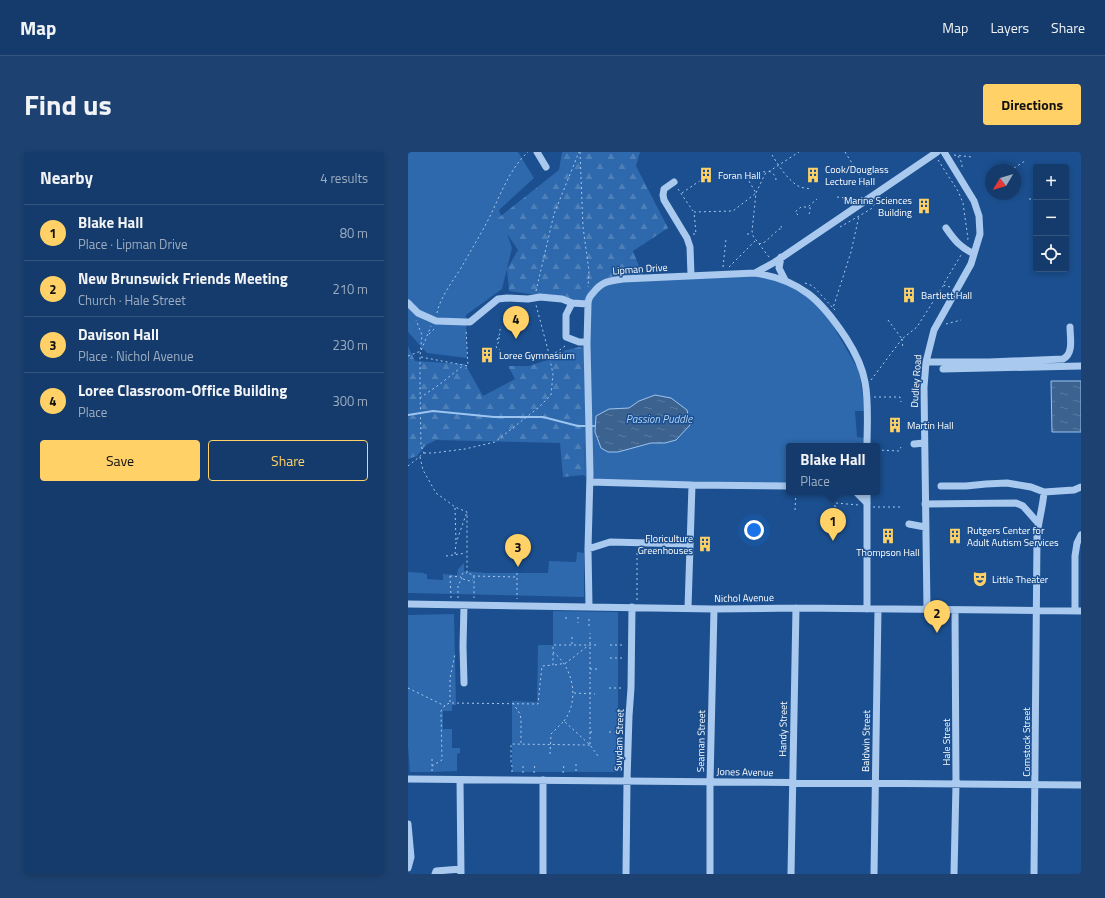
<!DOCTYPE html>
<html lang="en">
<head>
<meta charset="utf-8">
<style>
  body { margin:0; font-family:"Titillium Web",sans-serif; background:#1d4271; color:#f1f3f6 }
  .controls { position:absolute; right:12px; top:12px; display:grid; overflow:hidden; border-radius:4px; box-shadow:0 2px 6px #0003 }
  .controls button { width:36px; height:36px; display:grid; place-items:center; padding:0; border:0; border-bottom:1px solid #33557e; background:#143b6b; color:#f1f3f6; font:20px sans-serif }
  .compass { position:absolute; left:577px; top:12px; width:36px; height:36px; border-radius:50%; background:#143b6b; box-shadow:0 2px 6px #0003; rotate:232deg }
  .you { position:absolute; left:346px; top:378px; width:14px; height:14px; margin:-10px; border:3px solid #fff; border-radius:50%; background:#1a73e8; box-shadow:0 0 0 6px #1a73e833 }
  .badge { display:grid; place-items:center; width:26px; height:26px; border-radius:50%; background:#ffd166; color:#111; font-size:13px; font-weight:700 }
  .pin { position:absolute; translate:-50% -33px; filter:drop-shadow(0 1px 2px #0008) }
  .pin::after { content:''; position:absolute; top:21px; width:14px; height:12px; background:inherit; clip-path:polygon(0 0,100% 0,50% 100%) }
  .popup { position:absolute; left:378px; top:291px; width:94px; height:52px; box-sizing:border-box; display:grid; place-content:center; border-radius:4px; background:#143b6b; filter:drop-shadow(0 1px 3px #0005); font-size:13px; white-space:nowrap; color:#9dadc1 }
  .popup b { font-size:15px; color:#f1f3f6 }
  .popup::after { content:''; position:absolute; left:50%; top:100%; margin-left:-8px; border:8px solid transparent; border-top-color:#143b6b }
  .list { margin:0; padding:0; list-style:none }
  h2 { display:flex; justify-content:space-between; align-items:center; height:52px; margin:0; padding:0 16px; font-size:17px }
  h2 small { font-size:13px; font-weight:400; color:#9dadc1 }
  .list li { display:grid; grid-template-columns:26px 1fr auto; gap:12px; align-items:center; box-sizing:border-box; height:56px; padding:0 16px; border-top:1px solid #33557e }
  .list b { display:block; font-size:15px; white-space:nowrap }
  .list p { margin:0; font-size:13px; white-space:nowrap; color:#9dadc1 }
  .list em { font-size:13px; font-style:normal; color:#9dadc1 }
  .actions { display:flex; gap:8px; padding:12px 16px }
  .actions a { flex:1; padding:9px 0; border:1px solid #ffd166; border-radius:4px; text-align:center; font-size:14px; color:#ffd166 }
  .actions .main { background:#ffd166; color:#111 }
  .icon { flex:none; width:22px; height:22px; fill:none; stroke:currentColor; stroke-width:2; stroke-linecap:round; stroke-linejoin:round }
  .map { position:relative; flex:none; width:673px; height:722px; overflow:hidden; border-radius:4px }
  header { display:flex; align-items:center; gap:24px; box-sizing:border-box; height:56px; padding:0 20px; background:#143b6b; border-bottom:1px solid #33557e }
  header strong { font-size:19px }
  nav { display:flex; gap:22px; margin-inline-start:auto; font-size:14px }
  .intro { display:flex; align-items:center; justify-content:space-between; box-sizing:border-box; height:96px; padding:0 24px }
  h1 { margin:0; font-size:28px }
  .button { padding:10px 18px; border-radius:4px; background:#ffd166; color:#111; font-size:14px; font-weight:700 }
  main { display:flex; gap:24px; padding:0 24px }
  aside { flex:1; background:#143b6b; border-radius:4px; box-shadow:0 2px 6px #0003 }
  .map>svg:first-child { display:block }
  .green { fill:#2e69ad }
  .forest { fill:url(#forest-firs) }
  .water { fill:url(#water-ripples); stroke:#9cc4f0 }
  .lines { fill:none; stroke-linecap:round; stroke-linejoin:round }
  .stream { stroke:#9cc4f0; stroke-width:2 }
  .path { stroke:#a9c9ee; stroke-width:1; stroke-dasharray:2 3; stroke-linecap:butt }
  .minor { stroke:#a9c9ee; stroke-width:7 }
  .labels { text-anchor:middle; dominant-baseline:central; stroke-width:3; stroke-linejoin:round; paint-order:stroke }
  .poi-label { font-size:10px; fill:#fff; stroke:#1b4f8f; text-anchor:start }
  .street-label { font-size:10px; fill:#fff; stroke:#1b4f8f }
  .water-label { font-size:11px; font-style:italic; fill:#b5d3f5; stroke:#1b4f8f }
</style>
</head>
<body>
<header>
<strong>Map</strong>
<nav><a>Map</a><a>Layers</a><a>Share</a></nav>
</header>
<div class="intro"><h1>Find us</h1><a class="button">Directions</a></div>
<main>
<aside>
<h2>Nearby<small>4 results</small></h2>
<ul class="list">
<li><span class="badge">1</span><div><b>Blake Hall</b><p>Place · Lipman Drive</p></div><em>80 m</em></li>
<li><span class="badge">2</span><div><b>New Brunswick Friends Meeting</b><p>Church · Hale Street</p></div><em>210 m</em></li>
<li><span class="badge">3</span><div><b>Davison Hall</b><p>Place · Nichol Avenue</p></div><em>230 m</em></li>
<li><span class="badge">4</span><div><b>Loree Classroom-Office Building</b><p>Place</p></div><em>300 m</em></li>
</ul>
<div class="actions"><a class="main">Save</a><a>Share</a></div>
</aside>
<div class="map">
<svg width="673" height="722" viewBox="0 0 673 722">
  <defs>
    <pattern id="forest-firs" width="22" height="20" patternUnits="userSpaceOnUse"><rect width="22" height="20" fill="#2e69ad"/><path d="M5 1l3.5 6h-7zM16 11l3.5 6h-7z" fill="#4d80b9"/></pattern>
    <pattern id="water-ripples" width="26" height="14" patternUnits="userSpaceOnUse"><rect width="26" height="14" fill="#3c6290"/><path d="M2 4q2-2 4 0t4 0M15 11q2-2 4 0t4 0" fill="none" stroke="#597aa1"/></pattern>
  </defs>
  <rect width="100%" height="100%" fill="#1b4f8f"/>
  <path class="green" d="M0,0H110L126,26L91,58L104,96L94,137L58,163L59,206L19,201L0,180Z
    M364,123L408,144L451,219L457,259H447L449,285L457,286V294H381V333L181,328L176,323L180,150L199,128Z
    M169,400L176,401V445L0,441V420L16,421V422H19V427L35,428V422L49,423L50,417L56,411V419L79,421H140L141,409L168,410Z
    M145,459L210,460V559L208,620H104V549L129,550L130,493H145Z
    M46,462L48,553H44V559H35V577H44V596H52V601L49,602V619L24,620H2L0,595V463Z"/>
  <path class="forest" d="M154,0H232L228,14L260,76L225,99L235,124L199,128L180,150L101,139L99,117L110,98L89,67L151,18Z
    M0,194L7,209L57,212L75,244L107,227L100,214H121L148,205L158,198L176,194L179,215L176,323L155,325L152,291L28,288L18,293L9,304L0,307Z"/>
  <path class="water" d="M643,229H673V280H644Z
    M247,243L263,246L279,258L282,273L268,288L257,291H243L210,300H200L193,296L187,280L188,264L201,257L221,256L231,249Z"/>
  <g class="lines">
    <path class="stream" d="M0,263L25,259L86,265H135L170,274H177
      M185,274H186"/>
    <path class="path" d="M172,0L175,75L181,119L180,135
      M437,0L459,35
      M364,3C371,14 380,29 392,35C395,36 399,36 402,37
      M546,3L564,5
      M550,4L554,11V16
      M530,8L550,39L555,51L560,87L559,89
      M606,16L617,9
      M361,19C365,21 368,24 368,28
      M336,25C343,22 351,19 359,20
      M270,37L285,59
      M274,41L293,28
      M429,45L444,47
      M621,47H625L628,45
      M401,62L402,60V53
      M390,63L387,60L393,55H400L402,53L409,47
      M432,75L463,57L467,51
      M285,82H288L286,60L325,59L348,41L338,24
      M339,82H344
      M351,92L357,90L371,77H374L373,74
      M361,105L345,84L344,79L348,41L357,22L391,0
      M315,115L318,87
      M321,115L347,89
      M397,131L405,134L425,156
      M542,135L535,133L553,103
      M128,139L146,62L171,0
      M427,158L425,156L443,100L451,64
      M29,161C33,142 48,126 57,109C66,93 76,77 84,60C93,41 103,15 120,0
      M480,168L494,187L509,175L535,134
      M538,172L553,168
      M21,182L27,176
      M91,185V189L88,195L92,198
      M494,187L495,197
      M89,188L92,181V177
      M0,204L13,199L23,174
      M13,205L60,214L58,177
      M123,207L149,200L157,194V192
      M463,228L494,187
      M466,245H492L493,250
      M12,246L32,232L56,213
      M469,298L491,299L493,295
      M16,301H25L57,297L87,290L130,256L143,243L145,222L140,198L128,153
      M12,305L15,318L28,341L47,355L59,360V421L63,422L66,425V446
      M0,314L16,301L13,294L12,236V205L14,183L8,168
      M465,355H492
      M47,356L48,390
      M387,358L388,340
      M427,360V351L451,353
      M47,402L48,391L59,360
      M38,404L58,401
      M109,421V447
      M42,424L53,425
      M65,424L109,425
      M55,427L62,429L65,428
      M43,446L42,424L44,423
      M50,446V433L54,427L53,425L55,421H59
      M229,448V398
      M158,465V470
      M170,465V471
      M181,474V466
      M164,492V485
      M202,493H217
      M202,506H217
      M147,513L158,511L181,493
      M182,517H192
      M0,536L37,554
      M201,536H215
      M166,541L187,542
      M42,550V526L47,502
      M105,551L112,562L113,567V592
      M156,569C172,548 165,515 145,500V493H188
      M182,580H187
      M201,580H214
      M182,592V481
      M142,602L143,582L156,569L182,593L190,604
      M24,607V620
      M168,612V621
      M24,614L34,608L33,559C35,555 38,552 42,551L130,552L134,514L145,513V500
      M104,620V614L103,612V592L182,593
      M115,621V611
      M126,621L127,611
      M155,621L156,612"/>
    <path class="minor" d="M129,0L138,15
      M266,30L256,37L255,43L256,48L279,86L282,95L283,123
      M538,76C547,89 552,95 566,102
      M373,105L371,116L377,128
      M347,121L367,110L432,66L529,0
      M0,151L10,161L28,169L58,170H62L90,147L99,146L120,147L132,145L154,147L164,151L180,152
      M164,151L158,163V185L171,190H179
      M518,210H581L655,207C666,202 662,185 662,175
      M535,217L673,214
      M506,292L516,291
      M182,330L284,333L381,334
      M533,334H558L578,332L599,331L623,335L636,340
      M448,340L459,351
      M517,352L608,351L615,354L630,371
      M501,372L517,375
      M180,397L202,390L282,392
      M0,452L306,457L388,456L673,459
      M181,454L180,397L182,322L179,192L180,152C180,147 182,144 185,141C194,129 201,129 215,127L347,121C393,128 413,148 438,186C447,200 454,213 457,230C461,251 459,273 459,294
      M280,456L284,333
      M459,457V340
      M519,457L516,235L518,210L526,178L563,112L572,82L571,64L566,49L536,0
      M667,459V404L669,391L673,383
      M56,531L55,494L56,453
      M0,627L673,633
      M52,628L53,722
      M135,628V722
      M0,672L3,705L0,716
      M27,722L28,719L53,717
      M218,722L219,629L221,564L223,536L224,455
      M302,722V630L306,457
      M383,722L388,456
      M466,722L470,457
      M546,722L548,632L547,458
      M626,722L629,385C630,370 635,355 636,340L666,338L673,335"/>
  </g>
  <defs>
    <symbol id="building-bare" viewBox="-9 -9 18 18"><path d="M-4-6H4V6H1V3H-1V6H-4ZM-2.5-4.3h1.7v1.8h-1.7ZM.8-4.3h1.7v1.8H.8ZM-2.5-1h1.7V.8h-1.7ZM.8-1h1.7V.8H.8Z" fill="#ffd166" stroke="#1b4f8f" stroke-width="2.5" paint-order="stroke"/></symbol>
    <symbol id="theatre-bare" viewBox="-9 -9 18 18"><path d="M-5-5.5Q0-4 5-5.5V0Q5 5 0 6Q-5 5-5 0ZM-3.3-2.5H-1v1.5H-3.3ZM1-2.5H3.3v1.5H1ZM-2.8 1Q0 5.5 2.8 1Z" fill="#ffd166" stroke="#1b4f8f" stroke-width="2.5" paint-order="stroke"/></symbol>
  </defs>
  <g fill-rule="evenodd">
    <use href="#building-bare" x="287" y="12" width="22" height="22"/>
    <use href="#building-bare" x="394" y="12" width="22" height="22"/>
    <use href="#building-bare" x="505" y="43" width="22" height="22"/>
    <use href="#building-bare" x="490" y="132" width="22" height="22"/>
    <use href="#building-bare" x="68" y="192" width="22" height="22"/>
    <use href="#building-bare" x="476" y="262" width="22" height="22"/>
    <use href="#building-bare" x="469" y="373" width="22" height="22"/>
    <use href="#building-bare" x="536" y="373" width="22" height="22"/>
    <use href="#building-bare" x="286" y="381" width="22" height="22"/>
    <use href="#theatre-bare" x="561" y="416" width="22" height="22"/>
  </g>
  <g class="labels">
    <g class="poi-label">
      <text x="417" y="17">Cook/Douglass<tspan x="417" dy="12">Lecture Hall</tspan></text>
      <text x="310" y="23">Foran Hall</text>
      <text x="504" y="48" text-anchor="end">Marine Sciences<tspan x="504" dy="12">Building</tspan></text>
      <text x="513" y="143">Bartlett Hall</text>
      <text x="91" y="203">Loree Gymnasium</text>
      <text x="499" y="273">Martin Hall</text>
      <text x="559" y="378">Rutgers Center for<tspan x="559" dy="12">Adult Autism Services</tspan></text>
      <text x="285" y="386" text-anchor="end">Floriculture<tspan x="285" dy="12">Greenhouses</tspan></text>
      <text x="480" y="400" text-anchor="middle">Thompson Hall</text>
      <text x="584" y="427">Little Theater</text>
    </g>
    <g class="street-label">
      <text transform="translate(232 117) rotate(-4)">Lipman Drive</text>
      <text transform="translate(508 229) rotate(-86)">Dudley Road</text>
      <text transform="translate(336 446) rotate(-1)">Nichol Avenue</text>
      <text transform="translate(375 577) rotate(-89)">Handy Street</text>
      <text transform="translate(211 588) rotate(-88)">Suydam Street</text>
      <text transform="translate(293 589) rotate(-89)">Seaman Street</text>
      <text transform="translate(458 589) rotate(-89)">Baldwin Street</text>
      <text transform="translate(538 590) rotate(-90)">Hale Street</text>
      <text transform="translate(618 590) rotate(-90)">Comstock Street</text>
      <text transform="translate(337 620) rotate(1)">Jones Avenue</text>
    </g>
    <g class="water-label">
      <text x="251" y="267">Passion Puddle</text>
    </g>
  </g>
</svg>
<div class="controls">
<button>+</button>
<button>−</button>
<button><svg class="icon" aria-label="locate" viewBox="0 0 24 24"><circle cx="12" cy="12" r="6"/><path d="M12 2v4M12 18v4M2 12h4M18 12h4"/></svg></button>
</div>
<svg class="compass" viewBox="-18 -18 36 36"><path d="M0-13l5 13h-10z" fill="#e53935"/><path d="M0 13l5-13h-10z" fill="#9dadc1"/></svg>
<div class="you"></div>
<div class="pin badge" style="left:425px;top:389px">1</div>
<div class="popup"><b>Blake Hall</b>Place</div>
<div class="pin badge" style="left:529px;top:481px">2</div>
<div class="pin badge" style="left:110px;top:415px">3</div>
<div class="pin badge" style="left:108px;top:187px">4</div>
</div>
</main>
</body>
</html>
